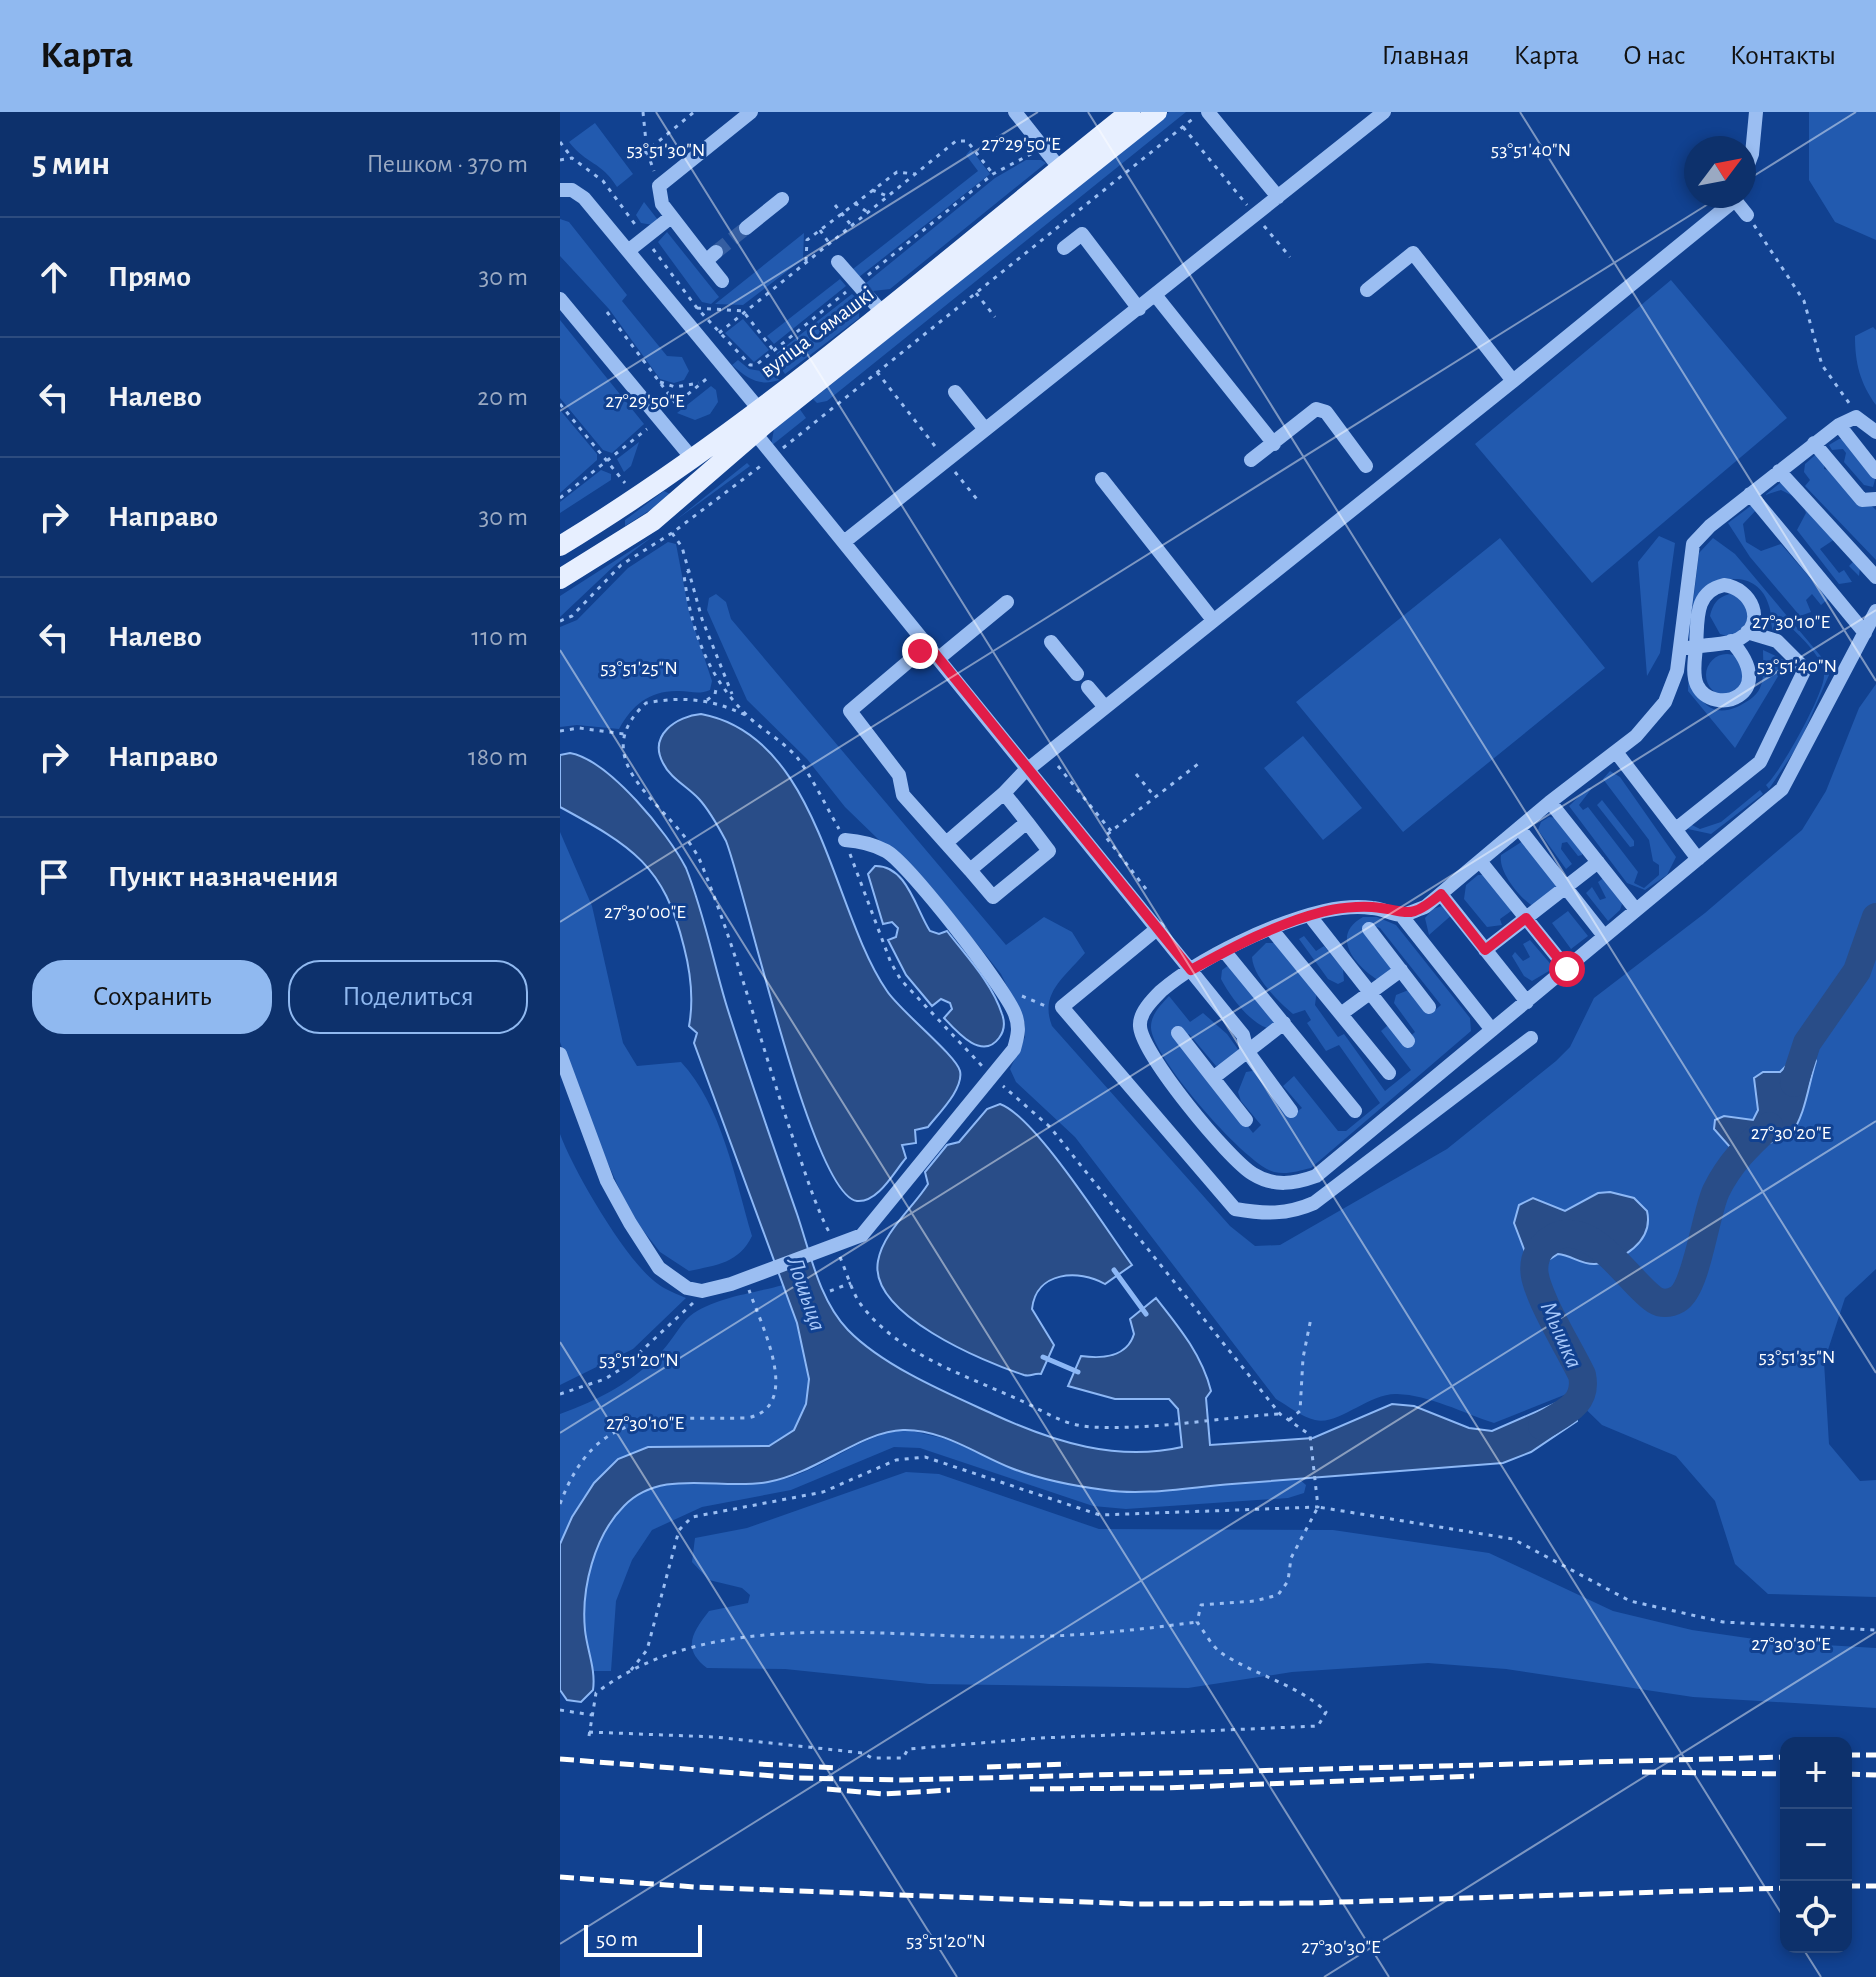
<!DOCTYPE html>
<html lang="ru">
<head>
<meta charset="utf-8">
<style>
  body { margin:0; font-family:"Alegreya Sans",sans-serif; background:#163972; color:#f1f3f6 }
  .controls { position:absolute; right:24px; bottom:24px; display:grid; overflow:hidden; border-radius:16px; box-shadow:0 4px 12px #0003 }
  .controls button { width:72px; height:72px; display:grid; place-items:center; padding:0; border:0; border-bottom:2px solid #2d4c7f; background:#0d316c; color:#f1f3f6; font:40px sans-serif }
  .compass { position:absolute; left:1124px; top:24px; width:72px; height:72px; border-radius:50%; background:#0d316c; box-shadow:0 4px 12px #0003; rotate:58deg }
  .scale { position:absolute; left:24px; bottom:20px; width:118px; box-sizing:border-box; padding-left:8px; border:4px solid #fff; border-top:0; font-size:22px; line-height:28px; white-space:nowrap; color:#fff; -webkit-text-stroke:6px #114190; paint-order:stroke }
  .stop { position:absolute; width:24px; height:24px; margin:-18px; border:6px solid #e11d48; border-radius:50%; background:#fff }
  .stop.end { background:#e11d48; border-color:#fff; box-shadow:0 2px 8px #0008 }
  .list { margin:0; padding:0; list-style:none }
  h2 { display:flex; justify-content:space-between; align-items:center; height:104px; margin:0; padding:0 32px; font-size:34px }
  h2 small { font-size:26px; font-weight:400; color:#9aa9c2 }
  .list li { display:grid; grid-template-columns:52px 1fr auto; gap:24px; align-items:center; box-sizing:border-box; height:120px; padding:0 32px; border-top:2px solid #2d4c7f }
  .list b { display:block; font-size:30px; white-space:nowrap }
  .list em { font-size:26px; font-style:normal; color:#9aa9c2 }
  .actions { display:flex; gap:16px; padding:24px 32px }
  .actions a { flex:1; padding:18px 0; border:2px solid #90b9f0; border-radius:32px; text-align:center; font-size:28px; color:#90b9f0 }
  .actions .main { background:#90b9f0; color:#111 }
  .icon { flex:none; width:44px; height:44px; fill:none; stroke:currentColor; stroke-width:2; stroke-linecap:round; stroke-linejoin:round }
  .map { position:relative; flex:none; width:1316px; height:1865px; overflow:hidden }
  header { display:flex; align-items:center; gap:48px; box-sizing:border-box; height:112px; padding:0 40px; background:#90b9f0; color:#111 }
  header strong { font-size:38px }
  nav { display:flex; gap:44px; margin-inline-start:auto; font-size:28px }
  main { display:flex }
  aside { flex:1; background:#0d316c }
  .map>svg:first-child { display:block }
  .green { fill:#225aaf }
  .water { fill:#294d88; stroke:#8db8f6; stroke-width:2 }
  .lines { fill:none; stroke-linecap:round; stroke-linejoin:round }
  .stream { stroke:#8db8f6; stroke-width:5 }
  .river { stroke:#294d88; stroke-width:28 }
  .minor-tunnel { stroke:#355ea1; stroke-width:14; stroke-dasharray:14 7; stroke-linecap:butt }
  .path { stroke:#9bbef2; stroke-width:3; stroke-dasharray:4 6; stroke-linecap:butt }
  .minor { stroke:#9bbef2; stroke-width:14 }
  .major { stroke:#e7efff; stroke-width:20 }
  .rail { stroke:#fff; stroke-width:5; stroke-dasharray:14 6; stroke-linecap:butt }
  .route { stroke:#e11d48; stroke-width:10 }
  .ticks { fill:none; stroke:#fff; stroke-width:2; stroke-opacity:0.45 }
  .labels { text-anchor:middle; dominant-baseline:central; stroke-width:6; stroke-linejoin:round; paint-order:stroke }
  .street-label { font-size:22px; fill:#fff; stroke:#114190 }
  .water-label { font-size:24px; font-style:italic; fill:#a7c8fa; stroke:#114190 }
  .ticks-label { font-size:20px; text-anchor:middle; fill:#fff; stroke:#114190; stroke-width:6; stroke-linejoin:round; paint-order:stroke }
</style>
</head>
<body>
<header>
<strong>Карта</strong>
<nav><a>Главная</a><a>Карта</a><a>О нас</a><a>Контакты</a></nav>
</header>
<main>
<aside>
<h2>5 мин<small>Пешком · 370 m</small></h2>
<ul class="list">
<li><svg class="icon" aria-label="ahead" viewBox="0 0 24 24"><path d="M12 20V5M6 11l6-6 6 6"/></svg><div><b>Прямо</b></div><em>30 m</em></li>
<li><svg class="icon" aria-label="left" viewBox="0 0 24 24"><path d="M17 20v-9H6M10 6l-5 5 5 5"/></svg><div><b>Налево</b></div><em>20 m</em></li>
<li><svg class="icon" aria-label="right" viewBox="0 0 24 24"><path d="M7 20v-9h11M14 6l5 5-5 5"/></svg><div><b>Направо</b></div><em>30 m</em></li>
<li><svg class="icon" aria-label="left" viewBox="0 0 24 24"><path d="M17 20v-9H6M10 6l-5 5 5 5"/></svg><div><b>Налево</b></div><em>110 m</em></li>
<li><svg class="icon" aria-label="right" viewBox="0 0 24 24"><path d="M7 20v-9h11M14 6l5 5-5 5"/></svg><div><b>Направо</b></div><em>180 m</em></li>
<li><svg class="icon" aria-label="arrive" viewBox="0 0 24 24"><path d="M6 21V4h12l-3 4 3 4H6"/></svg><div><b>Пункт назначения</b></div></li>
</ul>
<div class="actions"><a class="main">Сохранить</a><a>Поделиться</a></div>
</aside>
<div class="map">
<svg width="1316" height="1865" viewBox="0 0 1316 1865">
  <rect width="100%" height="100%" fill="#114190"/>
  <path class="green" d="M609,0H626L267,289L257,291L253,287Z
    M1249,0H1316V128L1275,110L1249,68Z
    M35,11L73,62L57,75C41,49 27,53 9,30Z
    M411,37L430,62L299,165L293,157L418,59L406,43Z
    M466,48H481L486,51L330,177L313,179L306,171L435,66Z
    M84,90L98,108L93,113L81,111L76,103Z
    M0,107L9,110L67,183L62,189L107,244L122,245L129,259L124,268L114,271L100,267L49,197L0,144Z
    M107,120L159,185L151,192L142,190L98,130Z
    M244,121L243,147L183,193L155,192Z
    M280,167L286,174L214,232L207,224Z
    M1111,168L1227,306L1032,471L915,332Z
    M292,182L300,189L299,206L225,262L215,248L217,241Z
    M183,207L209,238L194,250L165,221Z
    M0,208L84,312L52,341L43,338L0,286Z
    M1313,215L1316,218V293C1300,271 1295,251 1295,224Z
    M178,248L189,257L214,261L219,268C199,275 187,266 172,253Z
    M151,274L156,278L158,290L150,302L135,308L117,301Z
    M239,296L246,306L211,334L214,317Z
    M0,298L37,342V348L0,381Z
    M1279,327H1287L1316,364L1313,375L1304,373L1284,350L1286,341L1283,337L1272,338L1269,333Z
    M79,330L71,354L64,360L57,347Z
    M1261,338L1266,343L1264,357L1275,359L1316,398V448L1245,374L1250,368L1244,360L1245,352Z
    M187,351L190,354L116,408Z
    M41,358L51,362V368L0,401V390Z
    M1225,367L1300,455L1299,464L1289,454L1293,450L1275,427L1260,437L1279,461L1284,458L1292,470L1279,472L1237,418L1246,401L1241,388L1221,378L1205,383Z
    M104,379L110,382L109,386L65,414V408Z
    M1200,387V394L1183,412L1186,430L1201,439L1221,432L1268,487L1261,493L1252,482L1246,488L1251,500L1240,504L1190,445L1168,411Z
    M1099,424L1115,431L1100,541L1087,564L1078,450Z
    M92,425L54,454L0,505V484Z
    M940,426L1045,556L843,720L736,590Z
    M1153,426L1175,442L1264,548L1269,563L1239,632L1209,677L1206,673C1220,661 1264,582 1264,564C1264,545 1241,526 1229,513L1213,519C1210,511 1212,502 1209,494C1200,463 1170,462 1146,475L1132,530L1129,525L1139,441Z
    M108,430L116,432L129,500L152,569L150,578C138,583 131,579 119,579C90,578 72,593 59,617L17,613L0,615V515L17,508L68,456Z
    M1174,481L1195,500L1174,526L1160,522L1150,504C1154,489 1159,484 1174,481Z
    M156,482L166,490L171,507L446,833L484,805L512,820L525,841C505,865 479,881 492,914L670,1114L695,1134L720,1133L887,1037L996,949L1010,935L1034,886L1145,801L1242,718L1266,679L1299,596L1316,572V1157L1285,1186L1264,1250L1269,1332L1300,1369L1316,1368V1485L1208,1482L1175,1452L1155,1389L1116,1344L1042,1313L1009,1281L934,1311C903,1301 869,1283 837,1282C808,1281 779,1314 755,1308C742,1305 728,1294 716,1287L515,1025L456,970L450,957L465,925V911L441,862L385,792L285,695L247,647L187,588L147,498L149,486Z
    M1203,538L1224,548L1223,556L1175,636L1128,579L1129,548C1133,574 1142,610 1177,595C1185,591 1196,585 1200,576C1205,565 1203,549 1203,538Z
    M1146 563a21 21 0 1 1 42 0a21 21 0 1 1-42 0Z
    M743,624L802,696L763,728L704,656Z
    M1050,659L1060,665L1116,745L1107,763L1085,778L1067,771L1009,694L1028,676H1032L1019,693L1023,698L1028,695L1078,760L1074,771L1084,776L1099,763V753L1093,749L1089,728L1043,667Z
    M1200,678L1203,682L1151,722L1128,717L1130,712L1140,717L1161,710Z
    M1042,688L1074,729V734L1070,735L1037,693Z
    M989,705L998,706L1022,736V743L1018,744L1007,730L1002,731L1001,737L1012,752L1006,757L978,718L981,710Z
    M0,720L32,794L63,931L77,954L121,950C162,994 175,1067 192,1124C179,1151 157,1153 129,1159L100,1140L71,1103L25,1000L0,930Z
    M963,729L1000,775L976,796C961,788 938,760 941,743Z
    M918,763H926L954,797L940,807L942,813L927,815L904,787L906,773Z
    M1045,765L1062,792L1060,798L1048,809L1026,781L1032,775L1040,788L1046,786L1038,770Z
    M882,794L894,801L869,823L865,806L873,797Z
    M1008,799L1028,824L1011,837L992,811Z
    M803,805H817L836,813L910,906L911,919L751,1056C738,1059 727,1063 714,1060C686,1053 590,943 591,915C591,902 601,893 609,884L630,910L643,901L667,922L680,940L669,950L656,954L629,922L621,929L693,1021L701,1013L681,989L678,980L686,960L698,958L736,1000L742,996L723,974L734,964L778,1019H786L820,991L779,933L766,939L747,911L751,908L745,898L733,902C718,889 693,865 692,845L706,831H718L757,877L755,893L778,925L784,922L825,979L851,958L821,919L834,908L848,926L855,920L834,891L836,883L851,877L874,899L881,893L820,816L814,814L833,857L818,868C794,853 770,823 803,805Z
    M744,824L756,839L764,834L783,857L784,869L778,872L768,867L739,827Z
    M970,828L994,856L972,869L964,864L952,844L955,840L963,849L970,845L963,832Z
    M669,853L718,911L707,916C688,909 670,884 661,867L662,858Z
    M0,1022C13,1058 67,1151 98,1172C106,1178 117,1182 126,1186L73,1237L0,1273Z
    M223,1173C240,1218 276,1308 211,1333C195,1339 178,1335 162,1336C127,1339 92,1344 58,1348L23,1386L0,1432V1302C39,1288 75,1269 103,1238C113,1227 120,1213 130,1204C154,1185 195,1181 223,1173Z
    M348,1318L386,1327L463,1361L545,1378L739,1367L746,1373L744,1381L728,1386L566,1397L533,1394L360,1336L334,1335L231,1378L142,1395L92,1418L72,1448L56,1489L51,1559H34C29,1541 24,1524 24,1505C24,1454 49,1379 108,1372C147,1367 185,1377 224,1367C267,1356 303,1320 348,1318Z
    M346,1360L379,1362L539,1417L773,1418L929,1441L1053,1499L1132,1518L1215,1530L1316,1536V1596L1133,1585L946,1557L868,1551L732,1560L628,1576L369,1572L225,1557L147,1556C121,1536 133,1520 149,1499L188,1491L190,1483L182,1476L149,1468L132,1450L135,1426L187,1416Z"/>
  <path class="water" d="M141,602C260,624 271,798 327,879C340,899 396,943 400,959C404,977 378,1002 368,1015L355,1018L356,1031L342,1033L346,1046C334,1060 318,1091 297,1089C252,1084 186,779 166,729C158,714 150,699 139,687C128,675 110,666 103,651C88,623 117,604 141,602Z
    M10,641C49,648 108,721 126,756C144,801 153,849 167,895C189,965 213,1033 237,1102C250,1140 259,1188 288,1218C324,1255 389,1282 435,1303C494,1330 557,1350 622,1335L618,1297L609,1287H555L508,1274L521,1244C542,1247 567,1245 574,1222L570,1207L596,1186C619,1215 642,1243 651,1279L646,1286L650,1333L753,1326L832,1292L854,1294L909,1316L932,1319L1003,1288L1014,1295L1017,1309L971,1340L943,1351C853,1358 762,1365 672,1372C631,1375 585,1384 545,1378C514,1374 479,1367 451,1356C416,1342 382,1317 343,1318C302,1319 255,1362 208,1370C160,1379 102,1355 64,1394C34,1424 21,1477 25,1518C27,1538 36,1557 33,1578L21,1590L7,1588L0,1578V1432L12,1405L34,1371L58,1347L88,1335L209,1334L234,1318L246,1292L249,1267L237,1211L134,931L137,921L129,914C134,887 131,862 124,835C104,753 72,734 0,695V643Z
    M315,754C347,753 356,798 370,819L379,822L387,819C406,844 432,871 442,902C445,910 445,918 439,926C422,949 397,920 384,906L392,897L390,891L381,887L372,894L346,863L328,828L336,825L338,816L332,810L323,812L308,762Z
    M1243,937L1252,940L1256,949C1248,974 1246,1002 1230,1024L1185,1039L1169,1034L1154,1017L1155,1008L1164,1004L1193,1008L1198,998L1194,966L1203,960H1220Z
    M440,992C475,1004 547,1119 572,1153L545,1172C519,1157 476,1159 472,1197L494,1233L481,1262C473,1261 471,1265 464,1263C424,1250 308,1202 318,1149C323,1120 353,1096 368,1072L365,1060L387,1033L399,1030L427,997Z
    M1050,1080L1074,1086L1087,1099C1094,1129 1062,1150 1035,1152C1022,1153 1011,1143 998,1142L979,1154L970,1153L954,1111L959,1093L973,1086L1005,1099L1038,1081Z"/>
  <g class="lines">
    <path class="stream" d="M554,1158L586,1202
      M483,1245L518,1260"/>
    <path class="river" d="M1234,971L1247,931L1297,859L1316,805
      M982,1314C1005,1300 1028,1292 1022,1263C1010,1239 996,1216 985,1192C977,1174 967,1153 982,1135C1023,1090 1069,1172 1095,1188C1103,1193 1111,1191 1118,1187C1137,1175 1145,1103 1156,1079C1169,1052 1188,1033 1209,1014"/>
    <path class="minor-tunnel" d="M156,140L186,116"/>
    <path class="path" d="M83,0L87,40L94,59
      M623,15L687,93
      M0,30L12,46
      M0,48L12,46L43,69L77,115
      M76,48L134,0
      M312,78L327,84
      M295,91L307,100
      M275,93L291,113
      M1194,113L1244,189L1262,253L1289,291
      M704,114L730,145
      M260,118L269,131
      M93,137L137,196L190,253H196L286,180
      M246,149L247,128L337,60L355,62
      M308,163L433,62L471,42
      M416,181L435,205
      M137,196L183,199L214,239
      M47,200L116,292L150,264
      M159,221L396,29H407L433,62
      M317,260L378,338
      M100,270L115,275L139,271
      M0,292L65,371
      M223,336L635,5
      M395,360L420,391
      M0,386L87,317
      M112,421L122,435L142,507L172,582
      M130,458L124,463C131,519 149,569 192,608C207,621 227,632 239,648C254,669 266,694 279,717
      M0,509L12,504L61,453L112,421L202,353
      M147,588L155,582L157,573
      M185,603C152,587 123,584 86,591C19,653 119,697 141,751C178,841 202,937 234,1029C245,1059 254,1091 269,1120
      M0,619L19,616L64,622
      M498,654L551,719
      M576,662L595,685
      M290,742L331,851L341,868L423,955
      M586,777L545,724L638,652
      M462,884L488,895
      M280,1145C286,1159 291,1177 299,1190C337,1243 408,1264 464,1290C487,1301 504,1313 531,1315C593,1318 657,1306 719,1302
      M270,1179L291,1171
      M0,1282L45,1267L64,1255L133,1191
      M729,1308L740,1299L743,1246L751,1206
      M0,1392C37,1293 98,1308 187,1306C244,1295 201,1213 189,1178
      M71,1558L87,1538L119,1418L132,1405L263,1380L336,1348L365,1345L540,1403L758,1395L750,1323L720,1302L490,1015L443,974
      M0,1598L32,1603
      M29,1620L155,1625L303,1641L312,1646H343L348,1637L481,1626L758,1614L766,1600C740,1573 691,1562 660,1540C651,1533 644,1519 637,1510L641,1493L695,1489L718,1483L728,1469L731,1446L758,1395L953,1427L1070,1489L1163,1510L1316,1518
      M29,1624L36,1581C151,1493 325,1527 461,1525C520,1524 578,1518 637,1510"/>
    <path class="minor" d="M455,0L505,63
      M648,0L718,85
      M1184,63L1192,42L1196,0
      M0,78H12L24,86L203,302
      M186,116L222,87
      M504,136L522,122L579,197
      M68,139L111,105
      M156,140L146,149L102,92L99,74L191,0
      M146,149L162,169
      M278,150L328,207
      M807,178L853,141L953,269L1175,88L1187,103
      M596,184L714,332
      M0,187L131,345
      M395,280L424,316
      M1279,313L1316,360
      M191,316L683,923L687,939L731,999
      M1316,320L1296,305L1279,313L1150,414L1133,432L1117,559L1105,590L1076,624L990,690L865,795C858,797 849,802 842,803C832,803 822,796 812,796C798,794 778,796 764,799C713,811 641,845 601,879C592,888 579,901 580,914C581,941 668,1047 693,1062C714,1075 734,1072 756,1064L1222,677L1316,499
      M1254,331L1302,388L1316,387
      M691,348L756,297L766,300L806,354
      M1219,359L1316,465
      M542,367L653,508
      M1190,382L1305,521
      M284,430L824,0
      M1164,473C1191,476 1208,511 1179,527C1168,533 1148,532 1136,535C1138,510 1133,480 1164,473Z
      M491,530L517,562
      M368,533L290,599L339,663L343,683L410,758
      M1128,536L1136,535C1135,547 1132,562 1137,573C1153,606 1221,583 1171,529
      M379,546L447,490
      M528,575L544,594
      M1056,640L1138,747
      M990,690L1076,798
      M467,710L489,739L433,785L410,758L467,710L444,681L462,662L953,269
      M959,716L1044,824
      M1116,717L1200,650L1245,557L1217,529L1187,520
      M386,731L444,681
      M920,749L1007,857
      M881,782L967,890
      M841,803L932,918
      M750,804L848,929
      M598,816L502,895L675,1097C704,1102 727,1103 754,1091L971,926
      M809,817L869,895
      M712,818L829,961
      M925,838L1038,750
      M665,840L795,999
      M781,902L841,858
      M618,921L653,966L724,911
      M0,942L47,1069L70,1111L99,1156L127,1176L142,1179L171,1172L302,1123L454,937C458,923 460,915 455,902C446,877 348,751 326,739C313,732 299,729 285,728
      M653,966L686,1008"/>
    <path class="major" d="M0,434C204,310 384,148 570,0
      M0,467L93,409L204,313L597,0"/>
    <path class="rail" d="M1286,1643H1316
      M0,1647L239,1666L342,1668L1226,1645
      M199,1652L279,1656
      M427,1655L507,1652
      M1082,1660L1226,1662
      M1286,1662L1316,1663
      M267,1677L324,1682L390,1678
      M470,1677L602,1676L914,1664
      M0,1765L135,1775L576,1792L750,1791L1226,1776
      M1286,1774H1316"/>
  </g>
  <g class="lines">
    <path class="route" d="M360,539L368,533L631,858C673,835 716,812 762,800C777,796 798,794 812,795C849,798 847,810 881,782L925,838L966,806L1007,857"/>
  </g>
  <path class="ticks" d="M96,0L1226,1809M528,0L1316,1261M960,0L1316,569M1184,70L1296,0M0,299L478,0M0,538L829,1865M0,810L1161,84M0,1230L397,1865M0,1321L1316,498M0,1832L1316,1009M1242,1835L1261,1865M764,1865L1316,1520"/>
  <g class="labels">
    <g class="street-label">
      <text transform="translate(257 220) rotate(-37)">вуліца Сямашкі</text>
    </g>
    <g class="water-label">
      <text transform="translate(246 1182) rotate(71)">Лошыца</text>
      <text transform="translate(1001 1223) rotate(66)">Мышка</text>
    </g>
  </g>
  <g class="ticks-label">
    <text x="461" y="38">27°29'50"E</text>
    <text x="106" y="44">53°51'30"N</text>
    <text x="971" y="44">53°51'40"N</text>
    <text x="85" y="295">27°29'50"E</text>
    <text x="1231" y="516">27°30'10"E</text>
    <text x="1237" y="560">53°51'40"N</text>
    <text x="79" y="562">53°51'25"N</text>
    <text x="85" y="806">27°30'00"E</text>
    <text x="1231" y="1027">27°30'20"E</text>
    <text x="1237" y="1251">53°51'35"N</text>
    <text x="79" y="1254">53°51'20"N</text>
    <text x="85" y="1317">27°30'10"E</text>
    <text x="1231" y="1538">27°30'30"E</text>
    <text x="386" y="1835">53°51'20"N</text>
    <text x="781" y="1841">27°30'30"E</text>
  </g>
</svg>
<div class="controls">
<button>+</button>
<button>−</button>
<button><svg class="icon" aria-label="locate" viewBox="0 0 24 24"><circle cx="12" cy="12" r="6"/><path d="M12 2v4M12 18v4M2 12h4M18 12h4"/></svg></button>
</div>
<svg class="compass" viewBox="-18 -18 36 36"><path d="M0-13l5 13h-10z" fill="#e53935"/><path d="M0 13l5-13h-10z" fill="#9aa9c2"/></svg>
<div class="scale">50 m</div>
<div class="stop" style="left:1007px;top:857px"></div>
<div class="stop end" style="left:360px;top:539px"></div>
</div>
</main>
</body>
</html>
